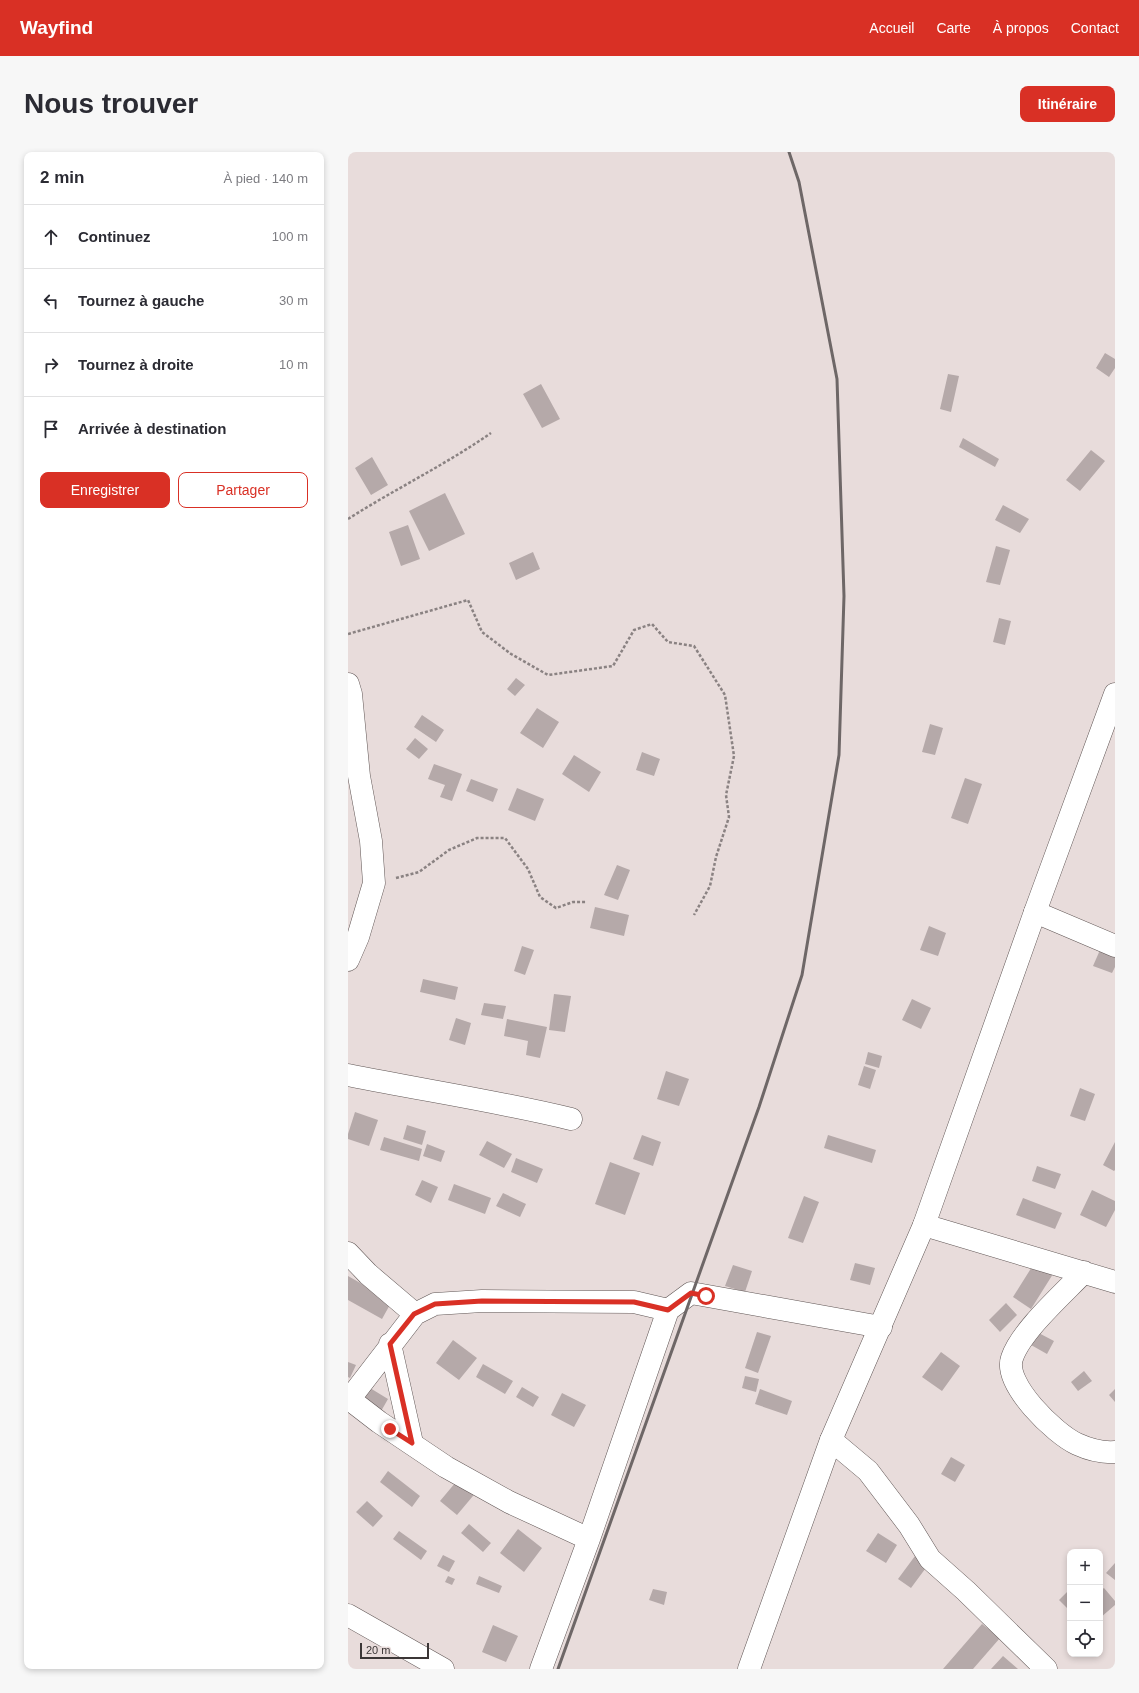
<!DOCTYPE html>
<html lang="fr">
<head>
<meta charset="utf-8">
<style>
  body { margin:0; font-family:Helvetica,sans-serif; background:#f7f7f7; color:#2b2b33 }
  .controls { position:absolute; right:12px; bottom:12px; display:grid; overflow:hidden; border-radius:8px; box-shadow:0 2px 6px #0003 }
  .controls button { width:36px; height:36px; display:grid; place-items:center; padding:0; border:0; border-bottom:1px solid #e1e1e2; background:#fff; color:#2b2b33; font:20px sans-serif }
  .scale { position:absolute; left:12px; bottom:10px; width:69px; box-sizing:border-box; padding-left:4px; border:2px solid #3b3636; border-top:0; font-size:11px; line-height:14px; white-space:nowrap; color:#3b3636; -webkit-text-stroke:3px #e8dcdb; paint-order:stroke }
  .stop { position:absolute; width:12px; height:12px; margin:-9px; border:3px solid #d93025; border-radius:50%; background:#fff }
  .stop.end { background:#d93025; border-color:#fff; box-shadow:0 1px 4px #0008 }
  .list { margin:0; padding:0; list-style:none }
  h2 { display:flex; justify-content:space-between; align-items:center; height:52px; margin:0; padding:0 16px; font-size:17px }
  h2 small { font-size:13px; font-weight:400; color:#7c7c81 }
  .list li { display:grid; grid-template-columns:26px 1fr auto; gap:12px; align-items:center; box-sizing:border-box; height:64px; padding:0 16px; border-top:1px solid #e1e1e2 }
  .list b { display:block; font-size:15px; white-space:nowrap }
  .list em { font-size:13px; font-style:normal; color:#7c7c81 }
  .actions { display:flex; gap:8px; padding:12px 16px }
  .actions a { flex:1; padding:9px 0; border:1px solid #d93025; border-radius:8px; text-align:center; font-size:14px; color:#d93025 }
  .actions .main { background:#d93025; color:#fff }
  .icon { flex:none; width:22px; height:22px; fill:none; stroke:currentColor; stroke-width:2; stroke-linecap:round; stroke-linejoin:round }
  .map { position:relative; flex:none; width:767px; height:1517px; overflow:hidden; border-radius:8px }
  header { display:flex; align-items:center; gap:24px; box-sizing:border-box; height:56px; padding:0 20px; background:#d93025; color:#fff }
  header strong { font-size:19px }
  nav { display:flex; gap:22px; margin-inline-start:auto; font-size:14px }
  .intro { display:flex; align-items:center; justify-content:space-between; box-sizing:border-box; height:96px; padding:0 24px }
  h1 { margin:0; font-size:28px }
  .button { padding:10px 18px; border-radius:8px; background:#d93025; color:#fff; font-size:14px; font-weight:700 }
  main { display:flex; gap:24px; padding:0 24px }
  aside { flex:1; background:#fff; border-radius:8px; box-shadow:0 2px 6px #0003 }
  .map>svg:first-child { display:block }
  .building { fill:#b5a9a9 }
  .lines { fill:none; stroke-linecap:round; stroke-linejoin:round }
  .street-casing { stroke:#605655; stroke-width:23 }
  .highway-casing { stroke:#605655; stroke-width:23 }
  .path { stroke:#8a8282; stroke-width:2.5; stroke-dasharray:3 2; stroke-linecap:butt }
  .street { stroke:#fff; stroke-width:22 }
  .highway { stroke:#fff; stroke-width:22 }
  .rail { stroke:#6e6767; stroke-width:3 }
  .route { stroke:#d93025; stroke-width:5 }
</style>
</head>
<body>
<header>
<strong>Wayfind</strong>
<nav><a>Accueil</a><a>Carte</a><a>À propos</a><a>Contact</a></nav>
</header>
<div class="intro"><h1>Nous trouver</h1><a class="button">Itinéraire</a></div>
<main>
<aside>
<h2>2 min<small>À pied · 140 m</small></h2>
<ul class="list">
<li><svg class="icon" aria-label="ahead" viewBox="0 0 24 24"><path d="M12 20V5M6 11l6-6 6 6"/></svg><div><b>Continuez</b></div><em>100 m</em></li>
<li><svg class="icon" aria-label="left" viewBox="0 0 24 24"><path d="M17 20v-9H6M10 6l-5 5 5 5"/></svg><div><b>Tournez à gauche</b></div><em>30 m</em></li>
<li><svg class="icon" aria-label="right" viewBox="0 0 24 24"><path d="M7 20v-9h11M14 6l5 5-5 5"/></svg><div><b>Tournez à droite</b></div><em>10 m</em></li>
<li><svg class="icon" aria-label="arrive" viewBox="0 0 24 24"><path d="M6 21V4h12l-3 4 3 4H6"/></svg><div><b>Arrivée à destination</b></div></li>
</ul>
<div class="actions"><a class="main">Enregistrer</a><a>Partager</a></div>
</aside>
<div class="map">
<svg width="767" height="1517" viewBox="0 0 767 1517">
  <rect width="100%" height="100%" fill="#e8dcdb"/>
  <path class="building" d="M757,201L767,207V216L761,225L748,216Z
    M600,222L611,224L603,260L592,257Z
    M193,232L212,267L194,276L175,242Z
    M615,286L651,307L647,315L611,295Z
    M743,298L757,309L732,339L718,328Z
    M24,305L40,333L23,343L7,316Z
    M97,341L117,382L81,399L61,359Z
    M655,353L681,367L672,381L647,368Z
    M60,373L72,407L53,414L41,380Z
    M648,394L662,398L652,433L638,430Z
    M185,400L192,417L168,428L161,411Z
    M651,466L663,469L657,493L645,490Z
    M168,526L177,533L167,544L159,537Z
    M189,556L211,570L195,596L172,581Z
    M74,563L96,578L88,590L66,575Z
    M582,572L595,576L587,603L574,600Z
    M67,586L80,597L71,607L58,597Z
    M294,600L312,607L306,624L288,618Z
    M226,603L253,620L241,640L214,622Z
    M86,612L114,622L104,649L92,645L97,633L80,627Z
    M617,626L634,632L620,672L603,666Z
    M123,627L150,637L145,650L118,639Z
    M169,636L196,647L187,669L160,658Z
    M269,713L282,718L270,748L256,743Z
    M247,755L281,763L276,784L242,776Z
    M581,774L598,781L590,804L572,798Z
    M174,794L186,798L177,823L166,819Z
    M752,798L767,804V815L764,821L745,814Z
    M75,827L110,835L107,848L72,840Z
    M206,842L223,844L217,880L201,878Z
    M564,847L583,856L573,877L554,868Z
    M136,851L158,854L155,867L133,863Z
    M108,866L123,871L117,893L101,888Z
    M159,867L199,875L192,906L178,903L180,889L156,884Z
    M520,900L534,904L531,916L517,912Z
    M516,914L528,918L522,937L510,933Z
    M318,919L341,927L331,954L309,947Z
    M732,936L747,942L737,969L722,964Z
    M7,960L30,968L21,994L0,987V982Z
    M59,973L78,979L74,993L55,987Z
    M294,983L313,990L305,1014L285,1007Z
    M480,983L528,998L524,1011L476,996Z
    M36,985L74,997L71,1009L32,998Z
    M139,989L164,1002L156,1016L131,1003Z
    M767,990V1018L766,1019L755,1013Z
    M79,992L97,999L93,1010L75,1004Z
    M168,1006L195,1017L189,1031L163,1020Z
    M262,1010L292,1021L277,1063L247,1052Z
    M689,1014L713,1022L707,1037L684,1029Z
    M74,1028L90,1035L83,1051L67,1043Z
    M106,1032L143,1046L137,1062L100,1048Z
    M744,1038L767,1049V1058L758,1075L732,1063Z
    M155,1041L178,1052L172,1065L148,1054Z
    M456,1044L471,1050L455,1091L440,1086Z
    M675,1046L714,1061L707,1077L668,1063Z
    M687,1110L705,1122L683,1157L665,1145Z
    M507,1111L527,1116L522,1133L502,1128Z
    M385,1113L404,1119L397,1140L377,1134Z
    M0,1124L44,1149L34,1167L0,1148Z
    M658,1151L669,1163L652,1180L641,1168Z
    M683,1177L706,1189L699,1202L676,1189Z
    M409,1180L423,1184L410,1221L397,1216Z
    M105,1188L129,1206L111,1228L88,1211Z
    M593,1200L612,1214L594,1239L574,1225Z
    M0,1210L8,1213L2,1226L0,1225Z
    M135,1212L165,1229L157,1242L128,1225Z
    M736,1219L744,1229L730,1239L723,1230Z
    M397,1224L411,1227L408,1240L394,1236Z
    M174,1235L191,1245L185,1255L168,1245Z
    M22,1236L40,1247L32,1261L14,1251Z
    M412,1237L444,1249L439,1263L407,1252Z
    M767,1237V1250L761,1243Z
    M214,1241L238,1253L226,1275L203,1263Z
    M603,1305L617,1313L607,1330L593,1322Z
    M40,1319L72,1344L64,1355L32,1330Z
    M113,1324L130,1338L109,1363L92,1349Z
    M19,1349L35,1364L25,1375L8,1360Z
    M121,1372L143,1391L135,1400L113,1381Z
    M170,1377L194,1396L176,1420L152,1401Z
    M51,1379L79,1399L73,1408L45,1387Z
    M530,1381L549,1393L538,1411L518,1399Z
    M95,1403L107,1409L101,1420L89,1414Z
    M567,1404L580,1413L563,1436L550,1427Z
    M767,1411V1428L758,1421Z
    M100,1424L107,1427L104,1433L97,1430Z
    M131,1424L154,1434L151,1441L128,1432Z
    M756,1436L767,1449V1453L752,1466V1439Z
    M305,1437L319,1440L316,1453L301,1448Z
    M722,1437V1453L719,1456L711,1448Z
    M634,1472L652,1486L625,1517H595Z
    M145,1473L170,1484L158,1510L134,1500Z
    M655,1504L670,1517H643Z"/>
  <g class="lines">
    <defs>
      <path id="street" d="M0,532L3,542L11,624L23,689L26,731L10,785L0,808
        M687,760L767,794
        M0,923C74,938 149,949 223,967
        M576,1073L767,1130
        M0,1101L20,1122L67,1162
        M736,1120C715,1142 673,1179 664,1206C655,1232 707,1282 729,1292C740,1297 754,1301 767,1300
        M42,1192L64,1291
        M1,1247L31,1270L98,1315L161,1350L241,1387
        M0,1249L67,1162L87,1152L134,1149L286,1150L320,1158L343,1141L533,1175
        M483,1288L520,1319L561,1373L582,1407L618,1439L698,1517
        M0,1463L95,1517
        M193,1517L241,1387L320,1158"/>
      <path id="highway" d="M401,1517L483,1288L576,1073L687,760L767,542"/>
    </defs>
    <use href="#street" class="street-casing"/>
    <use href="#highway" class="highway-casing"/>
    <path class="path" d="M0,367C47,337 97,313 143,281
      M0,482L120,448L134,480L163,502L200,523L265,514L286,478L304,472L320,490L346,494L377,543L386,604L378,643L381,665L368,705L362,734L346,763
      M48,726L71,720L101,698L129,686H157L180,717L192,745L208,756L225,750H238"/>
    <use href="#street" class="street"/>
    <use href="#highway" class="highway"/>
    <path class="rail" d="M210,1517L411,955L454,823L491,603L496,444L489,227L451,30L441,0"/>
  </g>
  <g class="lines">
    <path class="route" d="M42,1277L64,1291L42,1192L66,1162L87,1152L134,1149L286,1150L320,1158L343,1141L358,1144"/>
  </g>
</svg>
<div class="controls">
<button>+</button>
<button>−</button>
<button><svg class="icon" aria-label="locate" viewBox="0 0 24 24"><circle cx="12" cy="12" r="6"/><path d="M12 2v4M12 18v4M2 12h4M18 12h4"/></svg></button>
</div>
<div class="scale">20 m</div>
<div class="stop" style="left:358px;top:1144px"></div>
<div class="stop end" style="left:42px;top:1277px"></div>
</div>
</main>
</body>
</html>
